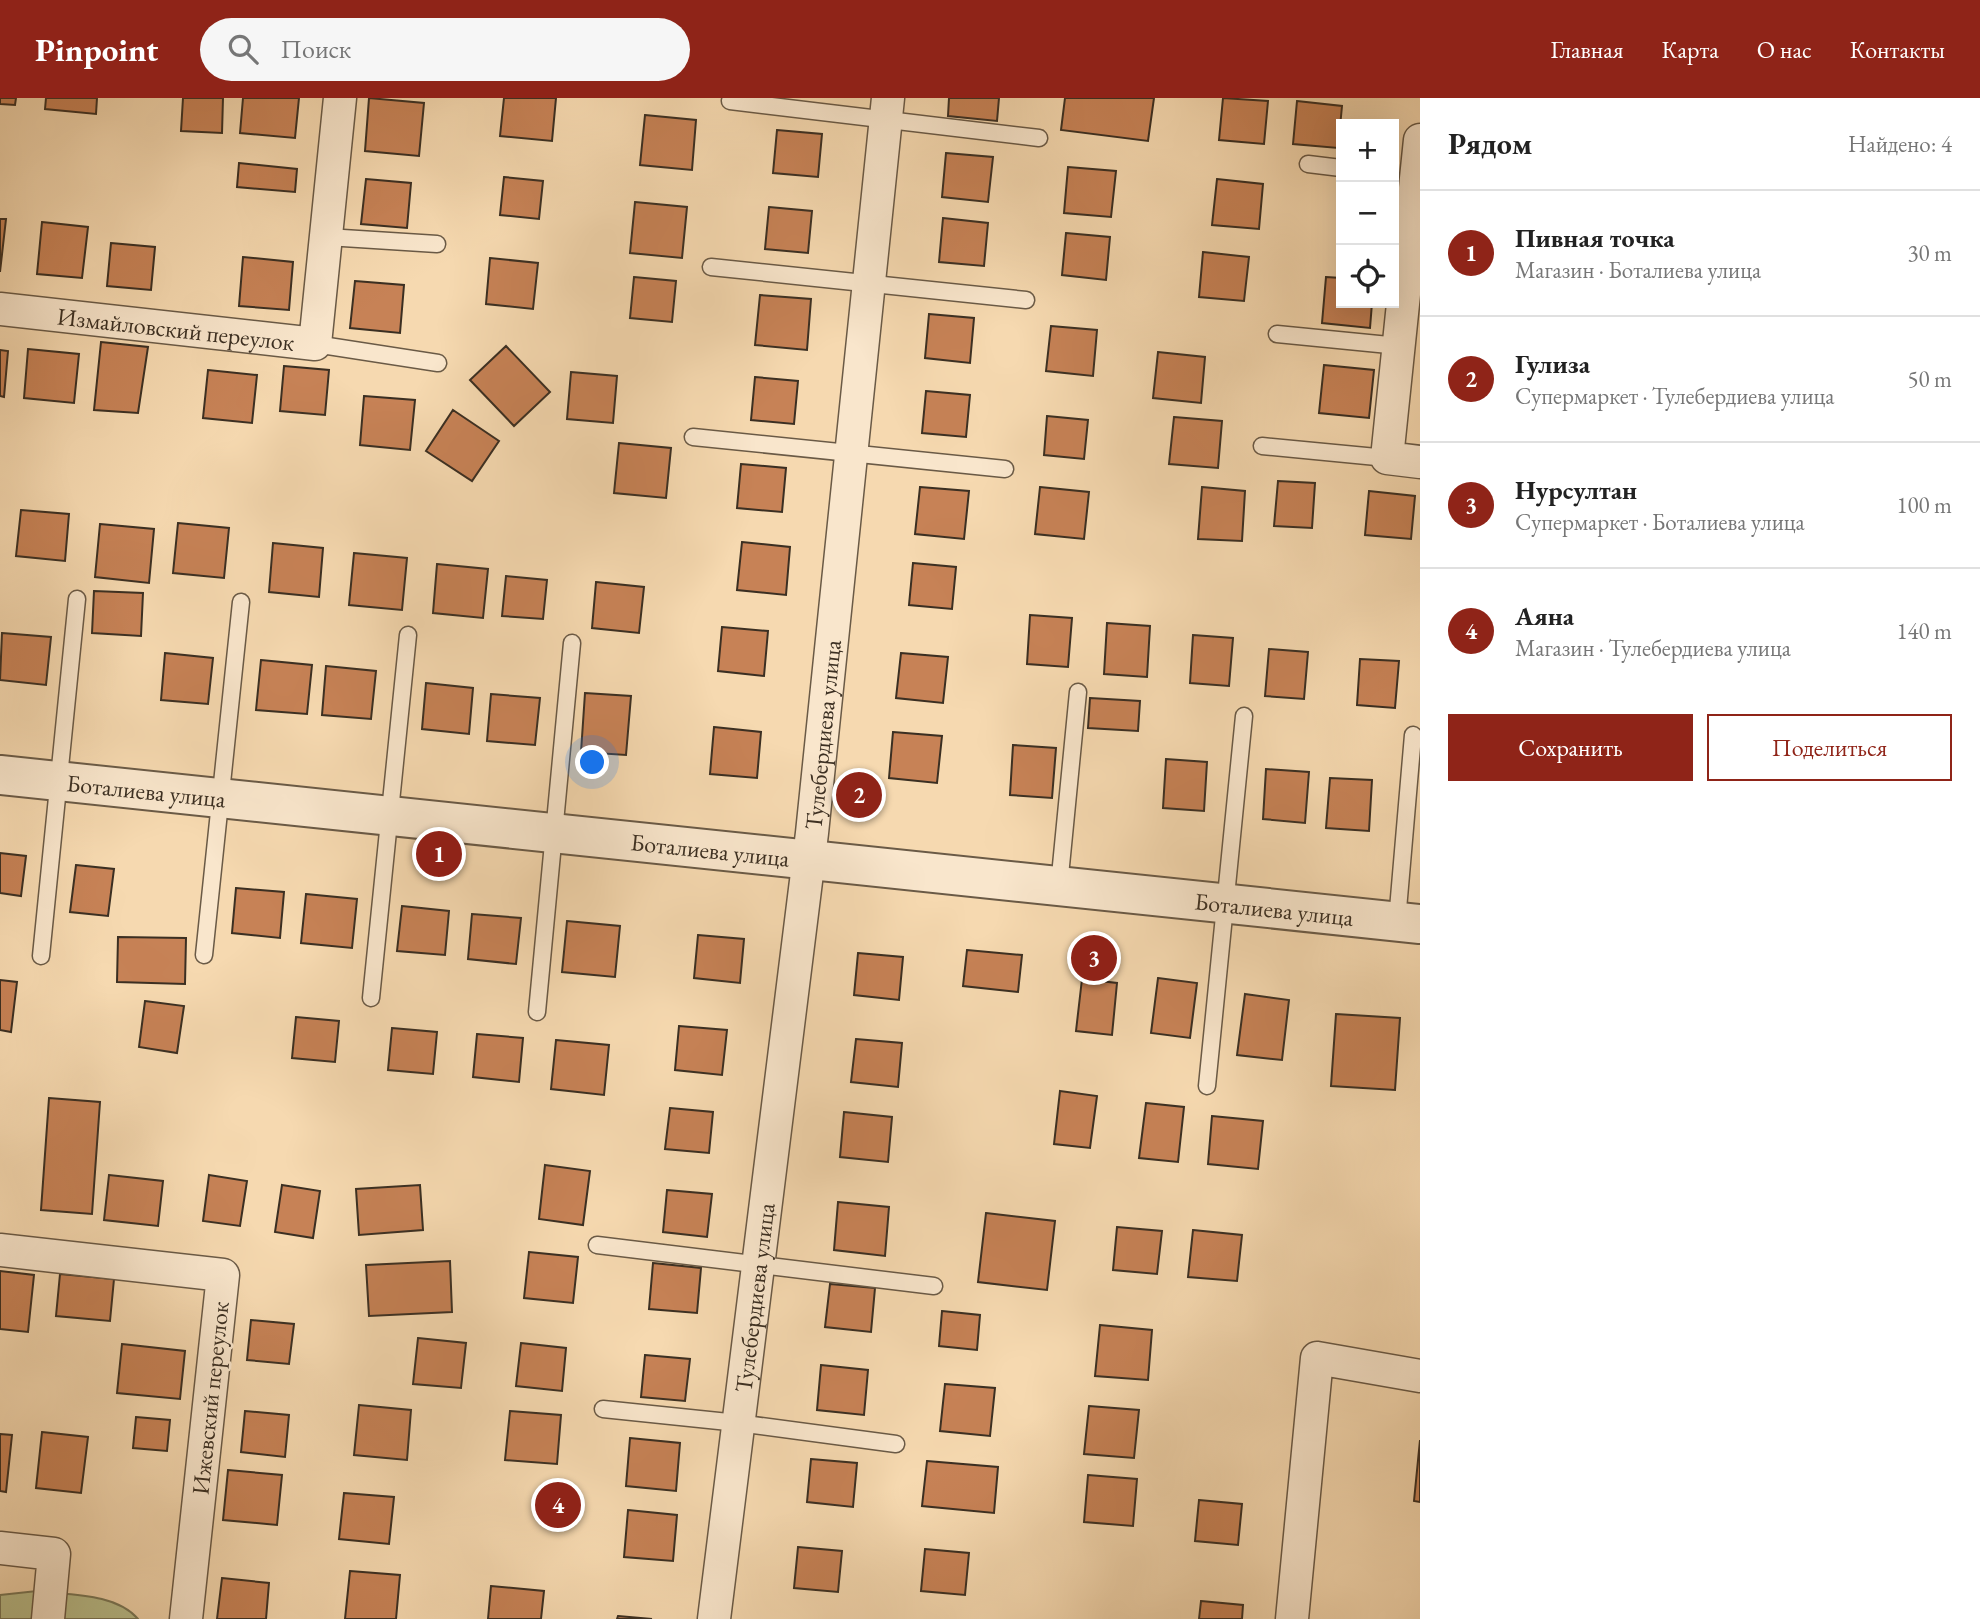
<!DOCTYPE html>
<html lang="ru">
<head>
<meta charset="utf-8">
<style>
  body { margin:0; font-family:"EB Garamond",serif; background:#f6f6f6; color:#222 }
  .controls { position:absolute; right:21px; top:21px; display:grid; overflow:hidden; border-radius:0px; box-shadow:0 7px 28px #0002 }
  .controls button { width:63px; height:63px; display:grid; place-items:center; padding:0; border:0; border-bottom:2px solid #e0e0e0; background:#fff; color:#222; font:35px sans-serif }
  .you { position:absolute; left:593px; top:665px; width:24px; height:24px; margin:-18px; border:5px solid #fff; border-radius:50%; background:#1a73e8; box-shadow:0 0 0 10px #1a73e833 }
  .badge { display:grid; place-items:center; width:46px; height:46px; border-radius:50%; background:#8f2418; color:#fff; font-size:23px; font-weight:700 }
  .pin { position:absolute; translate:-50% -50%; border:4px solid #fff; box-shadow:0 2px 7px #0006 }
  .list { margin:0; padding:0; list-style:none }
  h2 { display:flex; justify-content:space-between; align-items:center; height:91px; margin:0; padding:0 28px; font-size:30px }
  h2 small { font-size:23px; font-weight:400; color:#767676 }
  .list li { display:grid; grid-template-columns:46px 1fr auto; gap:21px; align-items:center; box-sizing:border-box; height:126px; padding:0 28px; border-top:2px solid #e0e0e0 }
  .list b { display:block; font-size:26px; white-space:nowrap }
  .list p { margin:0; font-size:23px; white-space:nowrap; color:#767676 }
  .list em { font-size:23px; font-style:normal; color:#767676 }
  .actions { display:flex; gap:14px; padding:21px 28px }
  .actions a { flex:1; padding:16px 0; border:2px solid #8f2418; border-radius:0px; text-align:center; font-size:24px; color:#8f2418 }
  .actions .main { background:#8f2418; color:#fff }
  .icon { flex:none; width:38px; height:38px; fill:none; stroke:currentColor; stroke-width:2; stroke-linecap:round; stroke-linejoin:round }
  .map { position:relative; flex:none; width:1420px; height:1521px; overflow:hidden }
  header { display:flex; align-items:center; gap:42px; box-sizing:border-box; height:98px; padding:0 35px; background:#8f2418; color:#fff }
  header strong { font-size:33px }
  nav { display:flex; gap:38px; margin-inline-start:auto; font-size:24px }
  .search { width:490px; height:63px; background:#f6f6f6; display:flex; align-items:center; gap:18px; box-sizing:border-box; padding:0 24px; border-radius:38px; color:#767676; font-size:26px }
  main { display:flex }
  aside { flex:1; background:#fff }
  .map>svg:first-child { display:block }
  .green { fill:#bac08d; stroke:#7a7858; stroke-width:2 }
  .building { fill:#c78256; stroke:#3b2f22; stroke-width:2 }
  .lines { fill:none; stroke-linecap:round; stroke-linejoin:round }
  .service-casing { stroke:#6a5a46; stroke-width:19 }
  .minor-casing { stroke:#6a5a46; stroke-width:35 }
  .tertiary-casing { stroke:#6a5a46; stroke-width:42 }
  .service { stroke:#f9e6cc; stroke-width:16 }
  .minor { stroke:#f9e6cc; stroke-width:32 }
  .tertiary { stroke:#f9e6cc; stroke-width:38 }
  .labels { text-anchor:middle; dominant-baseline:central; stroke-width:5; stroke-linejoin:round; paint-order:stroke }
  .street-label { font-size:24px; fill:#3b2f22; stroke:#f9e6cc }
</style>
</head>
<body>
<header>
<strong>Pinpoint</strong>
<div class="search"><svg class="icon" aria-label="search" viewBox="0 0 24 24"><circle cx="10" cy="10" r="6"/><path d="M15 15l6 6"/></svg>Поиск</div>
<nav><a>Главная</a><a>Карта</a><a>О нас</a><a>Контакты</a></nav>
</header>
<main>
<div class="map">
<svg width="1420" height="1521" viewBox="0 0 1420 1521">
  <rect width="100%" height="100%" fill="#f6d9b0"/>
  <filter id="stains"><feTurbulence type="fractalNoise" baseFrequency=".00286" numOctaves="4"/><feColorMatrix values="0 0 0 0 .2 0 0 0 0 .09 0 0 0 0 .02 0 0 0 .5 -.17"/></filter>
  <radialGradient id="worn" r=".72"><stop offset=".6" stop-color="#630" stop-opacity="0"/><stop offset="1" stop-color="#630" stop-opacity=".3"/></radialGradient>
  <path class="green" d="M37,1493C69,1497 116,1495 138,1521H0V1497Z"/>
  <path class="building" d="M0,0H16L15,7L0,6Z
    M46,0H97L96,16L45,11Z
    M183,0H223L222,35L181,33Z
    M243,0H299L295,40L240,35Z
    M369,0L424,5L419,58L365,53Z
    M504,0H556L552,43L500,38Z
    M949,0H999L997,23L948,18Z
    M1065,0H1154L1148,43L1061,32Z
    M1223,0L1268,3L1264,46L1219,42Z
    M1297,3L1342,8L1338,50L1293,46Z
    M645,17L696,22L692,72L640,67Z
    M777,32L822,36L818,79L773,75Z
    M946,55L993,59L988,104L942,99Z
    M239,65L297,71L295,94L237,89Z
    M1068,69L1116,73L1111,119L1064,115Z
    M504,79L543,83L539,121L500,117Z
    M366,81L411,85L407,130L361,126Z
    M1217,81L1263,86L1259,131L1212,127Z
    M635,104L687,109L682,160L630,155Z
    M769,109L812,113L808,155L765,151Z
    M943,120L988,125L984,168L939,164Z
    M0,121H6L0,174Z
    M42,124L88,129L82,180L37,176Z
    M1066,135L1110,139L1106,182L1062,177Z
    M111,145L155,149L151,192L107,188Z
    M1203,154L1249,159L1244,203L1199,199Z
    M243,159L293,164L289,212L239,208Z
    M490,160L538,165L533,211L486,206Z
    M634,179L676,183L672,224L630,220Z
    M1326,179L1341,180V205H1372L1370,230L1322,225Z
    M355,183L404,187L400,235L350,230Z
    M760,197L811,201L807,252L755,247Z
    M929,216L974,220L970,265L925,260Z
    M1051,228L1097,232L1093,278L1046,273Z
    M101,244L148,249L138,315L94,312Z
    M506,248L550,294L514,328L470,282Z
    M28,251L79,256L74,305L24,300Z
    M0,252L8,253L4,299L0,298Z
    M1158,254L1205,259L1201,305L1153,300Z
    M1324,267L1374,272L1369,320L1319,315Z
    M284,268L329,272L325,317L280,313Z
    M208,272L257,277L252,325L203,320Z
    M571,274L617,278L613,325L567,321Z
    M755,279L798,283L794,326L751,322Z
    M926,293L970,297L966,339L922,335Z
    M364,298L415,302L410,352L360,347Z
    M453,312L499,343L472,383L426,353Z
    M1047,318L1088,322L1084,361L1044,357Z
    M1174,319L1222,323L1218,370L1169,366Z
    M619,345L671,350L666,400L614,395Z
    M741,366L786,370L782,414L737,410Z
    M1278,383L1315,385L1312,430L1274,428Z
    M920,389L969,393L964,441L915,436Z
    M1040,389L1089,394L1084,441L1035,436Z
    M1202,389L1245,393L1242,443L1198,441Z
    M1369,393L1415,398L1411,441L1365,437Z
    M21,412L69,416L65,463L16,458Z
    M178,425L229,430L224,480L173,475Z
    M100,426L154,431L149,485L95,479Z
    M742,444L790,449L786,497L737,492Z
    M273,445L323,450L319,499L269,494Z
    M354,455L407,460L402,512L349,507Z
    M913,465L956,469L952,511L909,507Z
    M437,466L488,471L483,520L433,515Z
    M506,478L547,482L543,521L502,518Z
    M596,484L644,489L639,535L592,530Z
    M94,493L143,495L141,538L92,535Z
    M1030,517L1072,520L1068,569L1027,566Z
    M1107,525L1150,528L1147,579L1104,576Z
    M722,529L768,533L764,578L718,573Z
    M2,535L51,539L46,587L0,582Z
    M1193,537L1233,540L1229,588L1190,585Z
    M1269,551L1308,554L1304,601L1265,598Z
    M165,555L213,560L208,606L161,602Z
    M901,555L948,559L943,605L896,600Z
    M1360,561L1399,563L1395,610L1357,607Z
    M261,562L312,567L307,616L256,612Z
    M326,568L376,573L371,621L322,617Z
    M426,585L473,590L469,636L422,631Z
    M585,595L631,598L626,657L581,654Z
    M491,596L540,600L535,647L487,643Z
    M1090,600L1140,603L1138,633L1088,630Z
    M714,629L761,634L757,680L710,676Z
    M893,634L942,638L937,685L889,680Z
    M1013,647L1056,650L1052,700L1010,697Z
    M1166,661L1207,664L1204,713L1163,710Z
    M1266,671L1309,674L1305,725L1263,721Z
    M1330,680L1372,682L1369,733L1326,730Z
    M0,755L26,758L21,798L0,795Z
    M76,767L114,771L108,818L70,814Z
    M236,790L284,794L280,840L232,835Z
    M306,796L357,801L352,850L301,845Z
    M402,808L449,813L445,857L397,853Z
    M472,816L521,820L516,866L468,861Z
    M567,823L620,828L615,879L562,874Z
    M698,837L744,841L740,885L694,880Z
    M118,839L186,840L185,886L117,884Z
    M967,852L1022,857L1018,894L963,888Z
    M858,855L903,859L899,902L854,897Z
    M1158,880L1197,885L1190,940L1151,935Z
    M1082,881L1117,885L1112,937L1076,933Z
    M0,882L17,884L11,934L0,932Z
    M1245,896L1289,902L1282,962L1237,957Z
    M145,903L184,908L177,955L139,949Z
    M1336,916L1400,920L1395,992L1331,988Z
    M296,919L339,923L335,964L292,960Z
    M679,928L727,932L722,977L675,972Z
    M392,930L437,934L433,976L388,972Z
    M477,936L523,940L519,984L473,979Z
    M856,941L902,945L898,989L851,984Z
    M556,942L609,947L604,997L551,991Z
    M1060,993L1097,998L1090,1050L1054,1046Z
    M49,1000L100,1004L92,1116L41,1112Z
    M1146,1005L1184,1009L1178,1064L1139,1060Z
    M670,1010L713,1014L709,1055L665,1051Z
    M844,1014L892,1019L888,1064L840,1059Z
    M1212,1018L1263,1023L1258,1071L1208,1066Z
    M545,1067L590,1073L583,1127L539,1121Z
    M109,1077L163,1083L158,1128L104,1122Z
    M209,1077L247,1083L240,1128L203,1123Z
    M282,1087L320,1093L313,1140L275,1134Z
    M420,1087L423,1132L359,1137L356,1091Z
    M667,1092L712,1096L707,1139L663,1134Z
    M838,1104L889,1109L885,1158L834,1152Z
    M986,1115L1055,1123L1047,1192L978,1184Z
    M1117,1129L1162,1133L1157,1176L1113,1172Z
    M1193,1132L1242,1137L1237,1183L1188,1179Z
    M529,1154L578,1159L573,1205L524,1200Z
    M450,1163L452,1214L369,1218L366,1167Z
    M653,1165L701,1170L697,1215L649,1211Z
    M0,1173L34,1177L28,1234L0,1231Z
    M60,1176L114,1181L110,1223L56,1218Z
    M830,1186L875,1190L871,1234L825,1229Z
    M942,1213L980,1217L977,1252L939,1248Z
    M251,1222L294,1226L289,1266L247,1262Z
    M1100,1227L1152,1232L1148,1282L1095,1278Z
    M418,1240L466,1245L461,1290L413,1286Z
    M521,1245L566,1250L562,1293L516,1288Z
    M122,1246L185,1253L180,1301L117,1295Z
    M645,1257L690,1261L685,1303L641,1299Z
    M821,1267L868,1272L864,1317L817,1312Z
    M945,1286L995,1290L990,1338L940,1333Z
    M359,1307L411,1312L407,1362L354,1357Z
    M1089,1308L1139,1312L1134,1360L1084,1356Z
    M245,1313L289,1317L285,1359L241,1354Z
    M510,1313L561,1317L557,1366L505,1362Z
    M136,1319L170,1322L167,1353L133,1350Z
    M42,1334L88,1339L81,1395L36,1390Z
    M0,1336L12,1337L6,1394L0,1393Z
    M630,1340L680,1345L676,1393L626,1388Z
    M1420,1342V1404L1414,1403Z
    M811,1361L857,1365L853,1409L807,1404Z
    M927,1363L998,1369L994,1415L922,1408Z
    M228,1372L282,1377L277,1427L223,1422Z
    M1088,1377L1137,1381L1133,1428L1084,1424Z
    M344,1395L394,1399L389,1446L339,1441Z
    M1199,1402L1242,1406L1238,1447L1195,1443Z
    M628,1412L677,1417L673,1463L624,1459Z
    M798,1449L842,1453L838,1494L794,1490Z
    M925,1451L969,1455L965,1497L921,1493Z
    M350,1473L400,1477L396,1521H345Z
    M222,1480L269,1485L266,1521H217Z
    M491,1488L544,1493L541,1521H488Z
    M1201,1503L1243,1507L1242,1521H1199Z
    M618,1518L652,1521H617Z"/>
  <g class="lines">
    <defs>
      <path id="service" d="M730,3L1039,40
        M1308,66L1341,70
        M327,139L437,146
        M711,169L1026,202
        M1277,236L1399,248
        M315,246L438,265
        M693,339L1005,371
        M1262,348L1387,360
        M1059,788L1078,594
        M1397,823L1413,637
        M204,857L241,504
        M41,858L77,501
        M371,900L408,537
        M537,914L572,545
        M1207,988L1244,618
        M597,1147L934,1188
        M603,1311L738,1325L896,1346"/>
      <g id="minor">
        <path d="M1420,42L1387,360L1420,364"/>
        <path id="s1" d="M0,211L315,246L340,0"/>
        <path d="M0,1152L223,1177L186,1521"/>
        <path d="M0,1450L54,1456L48,1521"/>
        <path id="s2" d="M714,1521L812,735L888,0"/>
        <path d="M1292,1521L1317,1260L1420,1278"/>
      </g>
      <g id="tertiary">
        <path id="s3" d="M0,677L1420,826"/>
      </g>
    </defs>
    <use href="#service" class="service-casing"/>
    <use href="#minor" class="minor-casing"/>
    <use href="#tertiary" class="tertiary-casing"/>
    <use href="#service" class="service"/>
    <use href="#minor" class="minor"/>
    <use href="#tertiary" class="tertiary"/>
  </g>
  <g class="labels">
    <g class="street-label">
      <text stroke="none"><textPath href="#s1" startOffset="177">Измайловский переулок</textPath></text>
      <text stroke="none"><textPath href="#s2" startOffset="891">Тулебердиева улица</textPath></text>
      <text stroke="none"><textPath href="#s3" startOffset="147">Боталиева улица</textPath></text>
      <text stroke="none"><textPath href="#s3" startOffset="714">Боталиева улица</textPath></text>
      <text stroke="none"><textPath href="#s3" startOffset="1281">Боталиева улица</textPath></text>
      <text stroke="none"><textPath href="#s2" startOffset="324">Тулебердиева улица</textPath></text>
      <text transform="translate(210 1300) rotate(-84)">Ижевский переулок</text>
    </g>
  </g>
  <rect width="100%" height="100%" filter="url(#stains)"/>
  <rect width="100%" height="100%" fill="url(#worn)"/>
</svg>
<div class="controls">
<button>+</button>
<button>−</button>
<button><svg class="icon" aria-label="locate" viewBox="0 0 24 24"><circle cx="12" cy="12" r="6"/><path d="M12 2v4M12 18v4M2 12h4M18 12h4"/></svg></button>
</div>
<div class="you"></div>
<div class="pin badge" style="left:439px;top:756px">1</div>
<div class="pin badge" style="left:859px;top:697px">2</div>
<div class="pin badge" style="left:1094px;top:860px">3</div>
<div class="pin badge" style="left:558px;top:1407px">4</div>
</div>
<aside>
<h2>Рядом<small>Найдено: 4</small></h2>
<ul class="list">
<li><span class="badge">1</span><div><b>Пивная точка</b><p>Магазин · Боталиева улица</p></div><em>30 m</em></li>
<li><span class="badge">2</span><div><b>Гулиза</b><p>Супермаркет · Тулебердиева улица</p></div><em>50 m</em></li>
<li><span class="badge">3</span><div><b>Нурсултан</b><p>Супермаркет · Боталиева улица</p></div><em>100 m</em></li>
<li><span class="badge">4</span><div><b>Аяна</b><p>Магазин · Тулебердиева улица</p></div><em>140 m</em></li>
</ul>
<div class="actions"><a class="main">Сохранить</a><a>Поделиться</a></div>
</aside>
</main>
</body>
</html>
